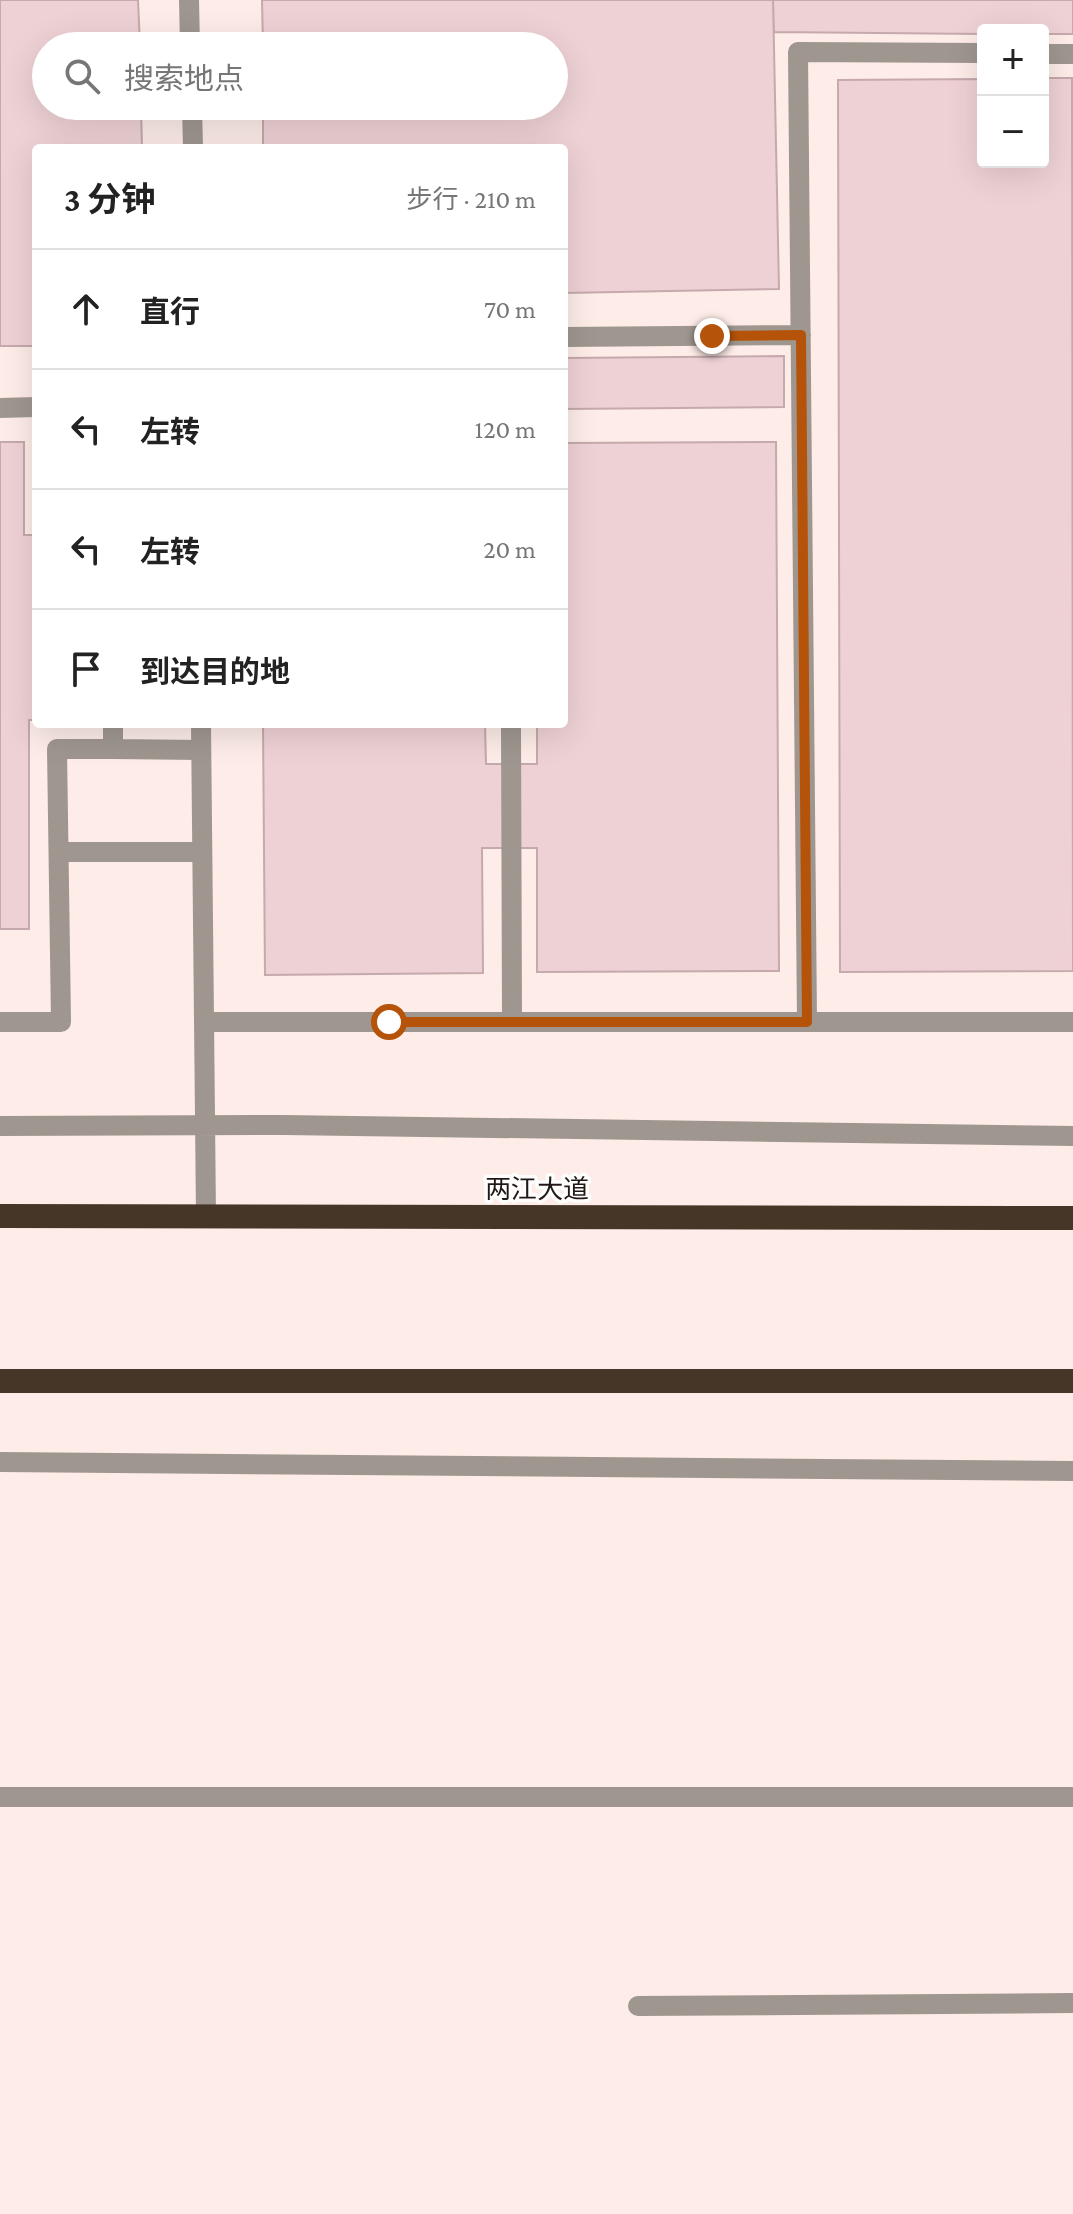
<!DOCTYPE html>
<html lang="zh">
<head>
<meta charset="utf-8">
<style>
  body { margin:0; font-family:"Crimson Pro","Noto Sans SC",serif; background:#f2f2f2; color:#222 }
  .controls { position:absolute; right:24px; top:24px; display:grid; overflow:hidden; border-radius:8px; box-shadow:0 8px 32px #0002 }
  .controls button { width:72px; height:72px; display:grid; place-items:center; padding:0; border:0; border-bottom:2px solid #e0e0e0; background:#fff; color:#222; font:40px sans-serif }
  .stop { position:absolute; width:24px; height:24px; margin:-18px; border:6px solid #b45309; border-radius:50%; background:#fff }
  .stop.end { background:#b45309; border-color:#fff; box-shadow:0 2px 8px #0008 }
  .list { margin:0; padding:0; list-style:none }
  h2 { display:flex; justify-content:space-between; align-items:center; height:104px; margin:0; padding:0 32px; font-size:34px }
  h2 small { font-size:26px; font-weight:400; color:#767676 }
  .list li { display:grid; grid-template-columns:52px 1fr auto; gap:24px; align-items:center; box-sizing:border-box; height:120px; padding:0 32px; border-top:2px solid #e0e0e0 }
  .list b { display:block; font-size:30px; white-space:nowrap }
  .list em { font-size:26px; font-style:normal; color:#767676 }
  .icon { flex:none; width:44px; height:44px; fill:none; stroke:currentColor; stroke-width:2; stroke-linecap:round; stroke-linejoin:round }
  .map { position:relative; flex:none; width:1073px; height:2214px; overflow:hidden }
  .search { position:absolute; background:#fff; box-shadow:0 8px 32px #0002; left:32px; top:32px; width:536px; height:88px; display:flex; align-items:center; gap:20px; box-sizing:border-box; padding:0 28px; border-radius:44px; color:#767676; font-size:30px }
  .panel { position:absolute; background:#fff; box-shadow:0 8px 32px #0002; left:32px; top:144px; width:536px; height:584px; border-radius:8px }
  .map>svg:first-child { display:block }
  .building { fill:#eed1d5; stroke:#c5a9ac; stroke-width:2 }
  .lines { fill:none; stroke-linecap:round; stroke-linejoin:round }
  .lane { stroke:#9f978f; stroke-width:20 }
  .street { stroke:#9f978f; stroke-width:20 }
  .highway { stroke:#463627; stroke-width:24 }
  .route { stroke:#b45309; stroke-width:10 }
  .labels { text-anchor:middle; dominant-baseline:central; stroke-width:7; stroke-linejoin:round; paint-order:stroke }
  .street-label { font-size:26px; fill:#211815; stroke:#fdfdfd }
</style>
</head>
<body>
<div class="map">
<svg width="1073" height="2214" viewBox="0 0 1073 2214">
  <rect width="100%" height="100%" fill="#fdece7"/>
  <path class="building" d="M0,0H138L140,46H46V106H141L142,148H36V346H0Z
    M262,0H773L779,289L564,293V148H263V106H554V46H263Z
    M773,0H1073V34H1043V30H983V34L774,32Z
    M1043,78H1072L1073,971L840,972L838,80L983,79V162H1043Z
    M784,356V407L564,409V358Z
    M0,442H24V535H36V720H29V929H0Z
    M776,442L779,971L537,972V848H482L483,973L265,975L263,724H485L486,764H537V724H564V443Z"/>
  <g class="lines">
    <path class="lane" d="M1043,54H1073
      M564,337L801,335
      M0,408L36,407
      M511,724L512,1022
      M113,749L201,750
      M59,852H202
      M0,1022H61L57,749H113V724
      M204,1022H1073
      M807,1022L798,52L983,53"/>
    <path class="street" d="M189,0L190,46
      M192,106L193,148
      M201,724L206,1216
      M0,1126L284,1125L1073,1136
      M0,1462L1073,1471
      M0,1797H1073
      M638,2006L1073,2003"/>
    <path class="highway" d="M0,1216L1073,1218
      M0,1381H1073"/>
  </g>
  <g class="lines">
    <path class="route" d="M389,1022H807L801,335L712,336"/>
  </g>
  <g class="labels">
    <g class="street-label">
      <text x="537" y="1189">两江大道</text>
    </g>
  </g>
</svg>
<div class="controls">
<button>+</button>
<button>−</button>
</div>
<div class="stop" style="left:389px;top:1022px"></div>
<div class="stop end" style="left:712px;top:336px"></div>
<div class="search"><svg class="icon" aria-label="search" viewBox="0 0 24 24"><circle cx="10" cy="10" r="6"/><path d="M15 15l6 6"/></svg>搜索地点</div>
<section class="panel">
<h2>3 分钟<small>步行 · 210 m</small></h2>
<ul class="list">
<li><svg class="icon" aria-label="ahead" viewBox="0 0 24 24"><path d="M12 20V5M6 11l6-6 6 6"/></svg><div><b>直行</b></div><em>70 m</em></li>
<li><svg class="icon" aria-label="left" viewBox="0 0 24 24"><path d="M17 20v-9H6M10 6l-5 5 5 5"/></svg><div><b>左转</b></div><em>120 m</em></li>
<li><svg class="icon" aria-label="left" viewBox="0 0 24 24"><path d="M17 20v-9H6M10 6l-5 5 5 5"/></svg><div><b>左转</b></div><em>20 m</em></li>
<li><svg class="icon" aria-label="arrive" viewBox="0 0 24 24"><path d="M6 21V4h12l-3 4 3 4H6"/></svg><div><b>到达目的地</b></div></li>
</ul>
</section>
</div>
</body>
</html>
